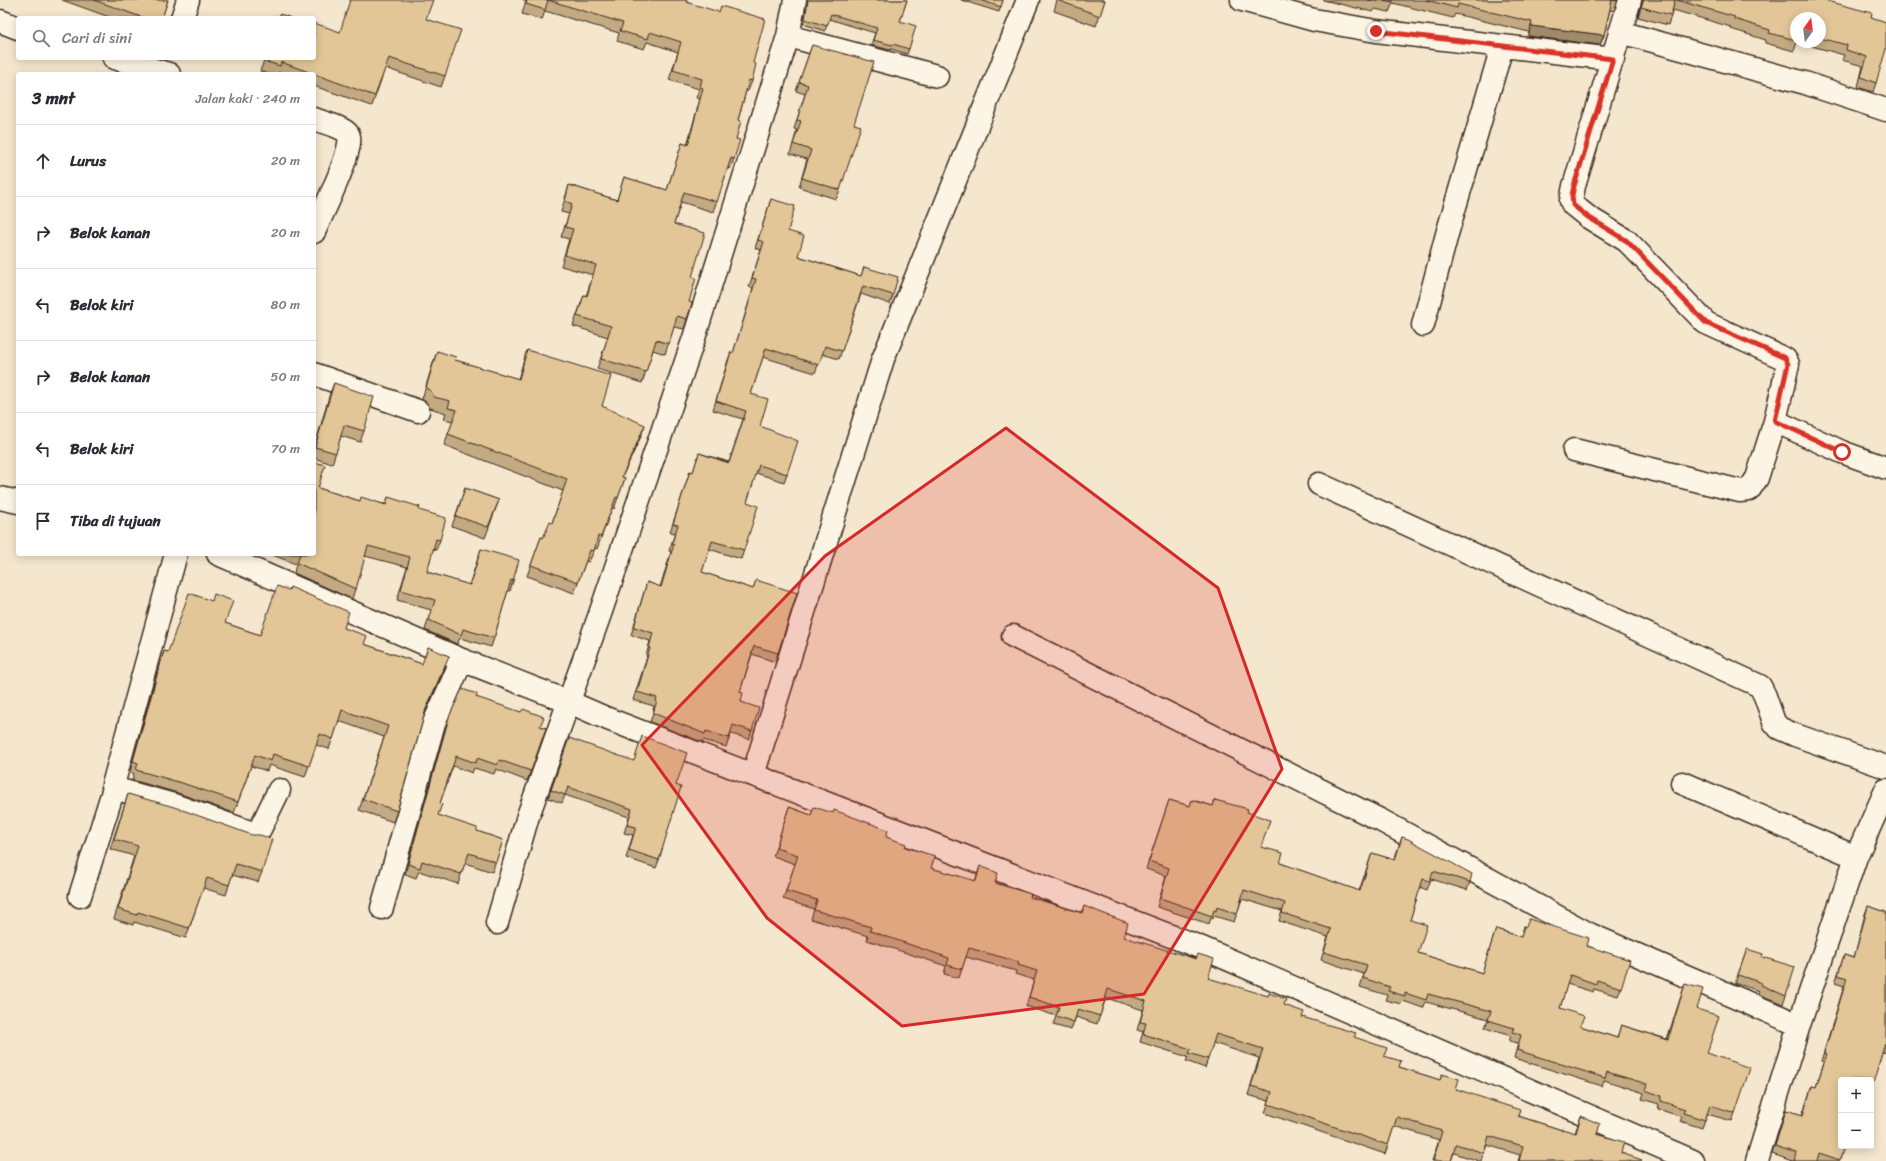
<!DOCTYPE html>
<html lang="id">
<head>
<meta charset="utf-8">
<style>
  body { margin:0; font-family:Sriracha,sans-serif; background:#f7f7f7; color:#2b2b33 }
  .controls { position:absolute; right:12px; bottom:12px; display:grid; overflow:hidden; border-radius:4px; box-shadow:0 2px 10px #0003 }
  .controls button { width:36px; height:36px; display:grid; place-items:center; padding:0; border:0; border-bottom:1px solid #e1e1e2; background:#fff; color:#2b2b33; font:20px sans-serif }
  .compass { position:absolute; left:1790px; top:12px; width:36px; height:36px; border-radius:50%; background:#fff; box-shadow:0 2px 10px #0003; rotate:14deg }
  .stop { position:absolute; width:12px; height:12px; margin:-9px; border:3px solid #d93025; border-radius:50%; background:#fff }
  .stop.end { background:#d93025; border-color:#fff; box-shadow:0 1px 4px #0008 }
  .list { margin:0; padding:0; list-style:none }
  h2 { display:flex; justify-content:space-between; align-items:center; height:52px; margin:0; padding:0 16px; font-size:17px }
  h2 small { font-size:13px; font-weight:400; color:#7c7c81 }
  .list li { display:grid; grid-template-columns:26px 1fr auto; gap:12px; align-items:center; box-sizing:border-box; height:72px; padding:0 16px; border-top:1px solid #e1e1e2 }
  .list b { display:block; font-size:15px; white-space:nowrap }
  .list em { font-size:13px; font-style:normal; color:#7c7c81 }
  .icon { flex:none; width:22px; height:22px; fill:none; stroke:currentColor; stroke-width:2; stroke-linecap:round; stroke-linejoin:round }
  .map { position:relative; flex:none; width:1886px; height:1161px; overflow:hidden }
  .search { position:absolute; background:#fff; box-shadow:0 2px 10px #0003; left:16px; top:16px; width:300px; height:44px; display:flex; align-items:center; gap:10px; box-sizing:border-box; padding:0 14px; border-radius:4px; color:#7c7c81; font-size:15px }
  .panel { position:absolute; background:#fff; box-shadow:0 2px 10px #0003; left:16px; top:72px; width:300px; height:484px; border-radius:4px }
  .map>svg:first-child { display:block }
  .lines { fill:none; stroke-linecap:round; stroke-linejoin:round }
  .minor-casing { stroke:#3b2a1e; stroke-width:25 }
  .minor { stroke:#fcf5e5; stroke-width:22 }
  .wall { fill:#c3aa82; stroke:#3b2a1e; fill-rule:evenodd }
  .shaded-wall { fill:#9f8b6a; stroke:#3b2a1e }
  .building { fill:#e3c697; stroke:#3b2a1e }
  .route { stroke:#d93025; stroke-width:5 }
  .marked { fill:#d62828; fill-opacity:0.2; stroke:#d62828; stroke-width:3; stroke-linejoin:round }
</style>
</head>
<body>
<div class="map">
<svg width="1886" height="1161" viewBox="0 0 1886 1161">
  <rect width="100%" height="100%" fill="#f4e7ce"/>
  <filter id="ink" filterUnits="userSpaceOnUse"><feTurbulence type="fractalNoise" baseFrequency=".025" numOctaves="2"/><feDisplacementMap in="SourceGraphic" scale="8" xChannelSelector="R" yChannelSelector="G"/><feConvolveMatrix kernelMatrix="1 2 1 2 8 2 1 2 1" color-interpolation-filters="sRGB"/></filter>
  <g filter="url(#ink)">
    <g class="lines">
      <defs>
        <path id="minor" d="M1242,0L1314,20L1376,31L1613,59
          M1630,0L1574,186L1571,201L1573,205L1588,217L1627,241L1706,323L1785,359L1788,364L1775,421L1842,452L1886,468
          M182,18L188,0
          M0,21L18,28
          M1620,32L1805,83L1886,110
          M788,36L937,76
          M114,58L169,74
          M314,119C322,122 343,127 348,134C357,144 320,218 314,232
          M1423,325L1447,234L1502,47
          M314,374L418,411
          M1574,450L1740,491L1749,490L1757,478L1775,421
          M1319,484L1760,686L1765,696L1774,722L1779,728L1795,735L1886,767
          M0,498L18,502
          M176,554L113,785L117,789L174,805L253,833H255L260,829L279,790
          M218,554L462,660L569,702L608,719L1202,948L1693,1161
          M1013,636L1382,821L1589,934L1799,1025
          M753,775L883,359L1028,0
          M1682,783L1856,857
          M80,896L114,788
          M382,908L434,723L462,660
          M497,923L528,816L600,614L694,338L788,36L795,0
          M1757,1161L1799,1025L1856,857L1886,790"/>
      </defs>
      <use href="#minor" class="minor-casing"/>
      <use href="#minor" class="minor"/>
    </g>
    <path class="wall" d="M62,0H168L162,18H112Z
      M523,0H687L686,2L753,63L752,81L748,91H746L738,120L734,159L730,169L728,168L713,212L681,202L674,224L692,277L687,319L684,329L674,327L665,354L653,350L642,383L597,369L608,337L573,326L584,295L586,296L593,275L561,266L569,239L561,237L569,214L561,212L569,185L617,200L624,177L667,190L682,143L687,145L700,99L696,98L699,89L669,80L678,52L647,42L644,49L617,41L619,33L545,11L542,20L522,14L526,1Z
      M807,0H907L900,21L909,49L907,54L891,49L890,50L871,45L875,33L829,19L825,31L803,24Z
      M961,0H1003L999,12Z
      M1057,0H1105L1096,26L1054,11Z
      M1323,0H1618L1614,11L1610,10L1604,35L1600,45L1528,36L1529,32L1455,14L1453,18L1393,3L1389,12L1375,9L1373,12Z
      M1642,0H1824L1871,17L1876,83L1873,92L1858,87L1863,66L1842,60L1844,55L1797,42L1794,51L1765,43L1766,40L1731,29V27L1673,10L1668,25L1638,17L1642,3ZM1796,18H1820V42H1796Z
      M426,19L445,76L441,87L385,68L372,106L314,86V74H282L278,72L277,74H269L260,71L265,58L339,32Z
      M812,45L854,124L840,190L836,199L799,187L807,159L790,154L797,130L794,129L805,94L796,91Z
      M771,199L788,231L798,256L861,276L864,267L893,295L890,304L861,294L839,359L822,354L815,373L763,357L751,394L760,426L787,474L784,482L756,473L747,502L744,550L741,559L709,549L702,572L753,589L756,580L778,653L775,662L752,654L740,692L741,702L752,731L749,739L731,734L726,747L703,740L702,742L650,722L654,710L653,709L654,706L633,700L647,657L646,656L650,641L631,635L647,582L660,587L671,552L669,551L675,533L670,532L690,471L693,472L699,453L729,462L743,419L713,410L728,360L731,352L733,353L741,328L753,288L749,287L761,250L755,248Z
      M527,350L602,406L641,436L622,477L625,478L614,509L612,508L597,549L595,548L589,562L586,561L574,593L527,576L541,537L543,538L552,523L563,491L444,445L453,421L444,419L446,413L430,408L427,403L422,399L433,363L437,351L455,360L518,379Z
      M334,383L364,431L360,442L341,436L332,464L314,458V449L330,393Z
      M318,488L360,501L386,504L388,497L419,510L440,540L436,550L433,549L427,572L469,585L481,549L513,581L510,591L508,590L494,638L491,647L460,638L457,644L425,630L431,610L397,600L407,567L365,556L352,599L294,573L296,564L270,554H314Z
      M465,488L499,500L485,538L452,526Z
      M212,601L225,623L260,635L344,628L364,644L422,664L445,666L424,714L397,811L393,822L359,810L384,737L339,721L329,749L316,745L305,777L269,765L267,771L251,766L234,813L178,793L132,780L134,774L130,772L157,671L164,651L168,652Z
      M476,697L540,726L546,728L527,781L496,769L494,774L474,768L472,773L453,766L440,803L438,815L477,831L503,840L492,872L465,863L458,884L419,871L416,878L405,874L446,727L449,717Z
      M569,738L676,785L659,860L656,868L626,858L633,835L624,833L629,817L565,795L562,803L548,798Z
      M128,794L262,872L258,882L232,875L226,895L203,888L186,938L134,922L133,925L114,919L134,856L110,849Z
      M1169,800L1190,806L1192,800L1213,806L1215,800L1247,812L1261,847L1280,863L1359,891L1372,853L1394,860L1402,837L1470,882L1467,890L1431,879L1427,890L1420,887L1410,920L1418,953L1482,973L1496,929L1521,937L1524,926L1587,946L1621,988L1618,996L1594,989L1593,992L1567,984L1560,1008L1580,1026L1617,1038L1621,1025L1667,1039L1685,984L1697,1009L1707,1053L1735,1113L1732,1121L1707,1114L1702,1128L1680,1121L1682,1117L1658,1109L1659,1104L1642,1099L1644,1093L1604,1080L1602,1086L1514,1058L1518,1043L1509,1041L1511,1036L1485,1028L1488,1019L1426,1002L1423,1008L1403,1001L1401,1004L1385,1000L1387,995L1360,987L1364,974L1321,960L1328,937L1279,921L1282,911L1242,899L1234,922L1214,916L1213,919L1211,918L1209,924L1157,907L1166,876L1146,869Z
      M789,807L811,815L814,807L886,837L905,847L931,868L975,881L980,866L995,883L1030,897L1081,912L1084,906L1124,937L1208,978L1284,1005L1302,1017L1354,1037L1384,1056L1399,1067L1440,1080L1442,1074L1456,1089L1518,1116L1562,1130L1575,1133L1581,1116L1597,1134L1621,1153L1641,1161H1518L1520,1155L1487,1145L1481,1161H1479L1454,1153L1451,1161H1432L1439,1140L1394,1126L1385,1154L1265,1113L1269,1101L1248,1095L1259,1058L1213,1043L1205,1068L1186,1061L1188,1057L1140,1042L1143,1032L1137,1030L1143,1010L1106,998L1097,1024L1076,1017L1071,1030L1053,1025L1056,1016L1026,1006L1034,980L1015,974L1016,971L966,957L959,978L944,974L946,966L867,940L868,936L811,919L814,909L783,899L795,864L773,856Z
      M1868,906L1886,912V1053L1883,1052L1841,1080L1844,1146L1839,1161H1793L1772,1154L1786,1110L1802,1115L1812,1086L1816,1087L1824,1062L1821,1061L1825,1048L1844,986L1835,983L1844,955L1854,958L1865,914Z
      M1747,949L1762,957L1786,996L1783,1004L1758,994L1759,991L1735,983Z"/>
    <path class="shaded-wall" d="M1531,26L1604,35L1600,45L1528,36Z
      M645,425L641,436L617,488L622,477Z
      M449,656L445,666L422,720L426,709Z"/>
    <path class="building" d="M94,0H168L162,18H144Z
      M350,0H433L426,19L461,30L445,76L389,58L375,96L281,62L280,66L264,61L265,58H314V23L340,32Z
      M527,0H687L686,2L719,12L721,6L765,19L753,63L756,64L752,81L749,80L738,120L741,121L736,139L740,140L734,159L731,158L717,202L684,192L674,224L705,233L692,277L696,278L689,302L692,303L687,319L677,316L669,344L656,340L646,372L601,359L611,326L577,316L584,295L587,296L596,265L565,255L573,229L565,227L572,204L565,201L569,185L617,200L624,177L667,190L682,143L688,145L703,88L700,87L702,79L673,70L681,42L650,32L648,39L620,31L623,23L548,0L545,10L526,4Z
      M808,0H907L900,21L916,26L909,49L893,44L892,45L873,40L877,28L831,14L827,26L805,19Z
      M980,0H1003L1001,7Z
      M1057,0H1105L1100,16Z
      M1368,0H1378L1377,2Z
      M1383,0H1393V2Z
      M1426,0H1618L1617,1L1612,0L1604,35L1531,26L1532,22L1458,4L1457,8Z
      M1644,0H1675L1671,15L1641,7Z
      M1677,0H1824L1872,13L1871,17L1886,22V49L1876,83L1861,77L1867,57L1846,50L1847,45L1820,38V18H1796V40L1769,33L1770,30L1734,19L1735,17Z
      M280,14L291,18H279Z
      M812,45L874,62L854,124L861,126L840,190L802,178L811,150L793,144L801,121L797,120L808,85L799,82Z
      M771,199L795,206L788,231L804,236L798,256L861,276L864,267L898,277L893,295L863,286L842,351L825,346L819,365L766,348L751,394L768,399L760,426L798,441L787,474L759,465L747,502L758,506L744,550L712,541L702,572L753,589L756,580L797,593L778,653L754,646L740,692L743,693L741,702L759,708L752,731L733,725L729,738L706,731L705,734L653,713L657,701H656L657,698L637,692L650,648H649L653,633L634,627L647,582L661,587L674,544L672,543L678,525L673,524L690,471L693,472L699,453L729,463L746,411L716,401L731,352L733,353L744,319L756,279L752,278L764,242L758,240Z
      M527,350L611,376L602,406L645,425L622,477L625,478L618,498L616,497L601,537L598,536L594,551L590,550L578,582L531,565L541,537L543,538L550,522L552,523L567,479L448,434L457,410L448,408L450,401L434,397L431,391L426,388L437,351L456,357L455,360L519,379Z
      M334,383L374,397L364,431L344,425L336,453L315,447Z
      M314,462L325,465L318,488L360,501L361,497L386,505L388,497L420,507L419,510L446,518L440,540L436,539L427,572L470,585L481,549L519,560L513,581L511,580L494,638L463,629L461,635L429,620L435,600L401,590L410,557L368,546L356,589L297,563L300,554H314Z
      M465,488L499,500L488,527L456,516Z
      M277,586L289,590L290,587L349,612L344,628L367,636L364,644L422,664L428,647L449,656L426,709L397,811L363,799L388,726L342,710L333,739L320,734L309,766L273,754L271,761L255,755L238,802L182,783L136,770L138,763L133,761L161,661L164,651L168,652L189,593L212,601L214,594L233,601L225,623L260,635Z
      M462,689L477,694L476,697L521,712L523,709L544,717L540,726L546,728L531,771L499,760L497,765L477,758L476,763L456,756L440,803L442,804L438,815L477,828V831L503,840L496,862L469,853L461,874L422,861L420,868L408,864L449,717Z
      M642,736L687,753L676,785L681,787L659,860L629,850L636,827L627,825L632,809L568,787L565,795L551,790L569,738L634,761Z
      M128,794L174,807L252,835H260L272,839L262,872L236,864L229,885L207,878L189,928L138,912L137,915L118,909L138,846L114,839Z
      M1169,800L1190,806L1192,800L1213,806L1215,800L1248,809L1247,812L1270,820L1261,847L1283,853L1280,863L1360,891L1372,853L1395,860L1402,837L1408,839L1472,874L1470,882L1433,871L1430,881L1423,879L1410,920L1427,925L1418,953L1482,973L1496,929L1521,937L1524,926L1526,927L1529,919L1589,938L1587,946L1630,960L1621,988L1597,980L1596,984L1570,975L1560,1008L1584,1016L1580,1026L1617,1038L1621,1025L1668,1040L1685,984L1703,989L1697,1009L1719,1016L1707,1053L1750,1068L1735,1113L1710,1105L1705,1120L1683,1113L1685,1109L1661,1101L1662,1096L1645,1090L1647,1084L1607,1072L1605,1078L1517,1050L1521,1035L1512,1032L1514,1028L1488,1020L1491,1011L1428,994L1426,1000L1405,993V996L1388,991L1390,987L1363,978L1367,965L1324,952L1331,929L1282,913L1285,903L1244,890L1237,914L1217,907L1216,911L1214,910L1212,916L1160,898L1169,868L1149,861Z
      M789,807L811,815L814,807L833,813L834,810L888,830L886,837L906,844L905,847L935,856L931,868L976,881L980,866L998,873L995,883L1031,894L1030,897L1082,913L1084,906L1128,923L1124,937L1196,959L1198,954L1214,959L1208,978L1268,996L1269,993L1286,999L1284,1005L1304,1012L1302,1017L1356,1033L1354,1037L1387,1048L1384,1056L1401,1061L1399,1067L1440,1080L1442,1074L1459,1079L1456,1089L1520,1110L1518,1116L1562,1130V1129L1576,1133L1581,1116L1600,1124L1597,1134L1624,1142L1621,1153L1642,1160L1641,1161H1519L1523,1146L1489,1136L1484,1153L1456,1144L1451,1161H1433L1442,1131L1397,1117L1388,1145L1268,1104L1272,1092L1251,1086L1263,1049L1216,1034L1208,1059L1189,1053L1191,1049L1143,1034L1146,1023L1140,1022L1146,1001L1108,989L1100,1016L1078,1009L1074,1022L1056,1016L1059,1007L1029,997L1037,971L1018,965L1019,962L969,948L962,969L947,965L949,958L870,931L871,927L814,910L817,900L786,891L798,855L776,848Z
      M1868,906L1886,912V1044L1885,1043L1871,1090V1080H1841V1146H1844L1840,1160L1819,1153L1817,1161H1795L1797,1153L1775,1146L1786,1110L1803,1115L1812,1086L1816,1087L1827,1054L1824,1053L1828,1040L1847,978L1838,975L1844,955L1854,958Z
      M1747,949L1763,954L1762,957L1795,967L1786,996L1761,985L1762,983L1738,975Z"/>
  </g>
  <g class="lines" filter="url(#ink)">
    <path class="route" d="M1376,31L1613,59L1574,186L1572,195L1573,205L1588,217L1627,241L1706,323L1785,358L1788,364L1775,421L1842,452"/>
  </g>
  <path class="marked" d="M1006,428L1218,588L1282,769L1144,994L902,1026L767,918L642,745L825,556Z"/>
</svg>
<div class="controls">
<button>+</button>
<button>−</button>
</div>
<svg class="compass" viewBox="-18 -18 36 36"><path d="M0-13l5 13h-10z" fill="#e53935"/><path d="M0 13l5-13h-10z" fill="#7c7c81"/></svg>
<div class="stop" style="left:1842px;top:452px"></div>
<div class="stop end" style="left:1376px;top:31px"></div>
<div class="search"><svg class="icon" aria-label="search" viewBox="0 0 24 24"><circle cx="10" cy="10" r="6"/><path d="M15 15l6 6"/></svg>Cari di sini</div>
<section class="panel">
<h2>3 mnt<small>Jalan kaki · 240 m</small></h2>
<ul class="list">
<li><svg class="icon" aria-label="ahead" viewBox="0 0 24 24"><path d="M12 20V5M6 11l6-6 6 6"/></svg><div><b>Lurus</b></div><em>20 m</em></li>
<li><svg class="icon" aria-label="right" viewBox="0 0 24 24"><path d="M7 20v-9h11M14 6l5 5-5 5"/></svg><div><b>Belok kanan</b></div><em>20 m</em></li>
<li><svg class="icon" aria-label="left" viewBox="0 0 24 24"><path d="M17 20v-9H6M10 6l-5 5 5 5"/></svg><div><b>Belok kiri</b></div><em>80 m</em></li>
<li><svg class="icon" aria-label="right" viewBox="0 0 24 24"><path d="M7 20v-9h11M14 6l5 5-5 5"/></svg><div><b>Belok kanan</b></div><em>50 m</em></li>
<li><svg class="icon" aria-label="left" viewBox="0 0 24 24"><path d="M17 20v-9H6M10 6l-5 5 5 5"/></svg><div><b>Belok kiri</b></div><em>70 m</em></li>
<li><svg class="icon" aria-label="arrive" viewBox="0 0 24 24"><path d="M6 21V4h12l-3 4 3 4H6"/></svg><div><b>Tiba di tujuan</b></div></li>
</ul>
</section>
</div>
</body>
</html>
